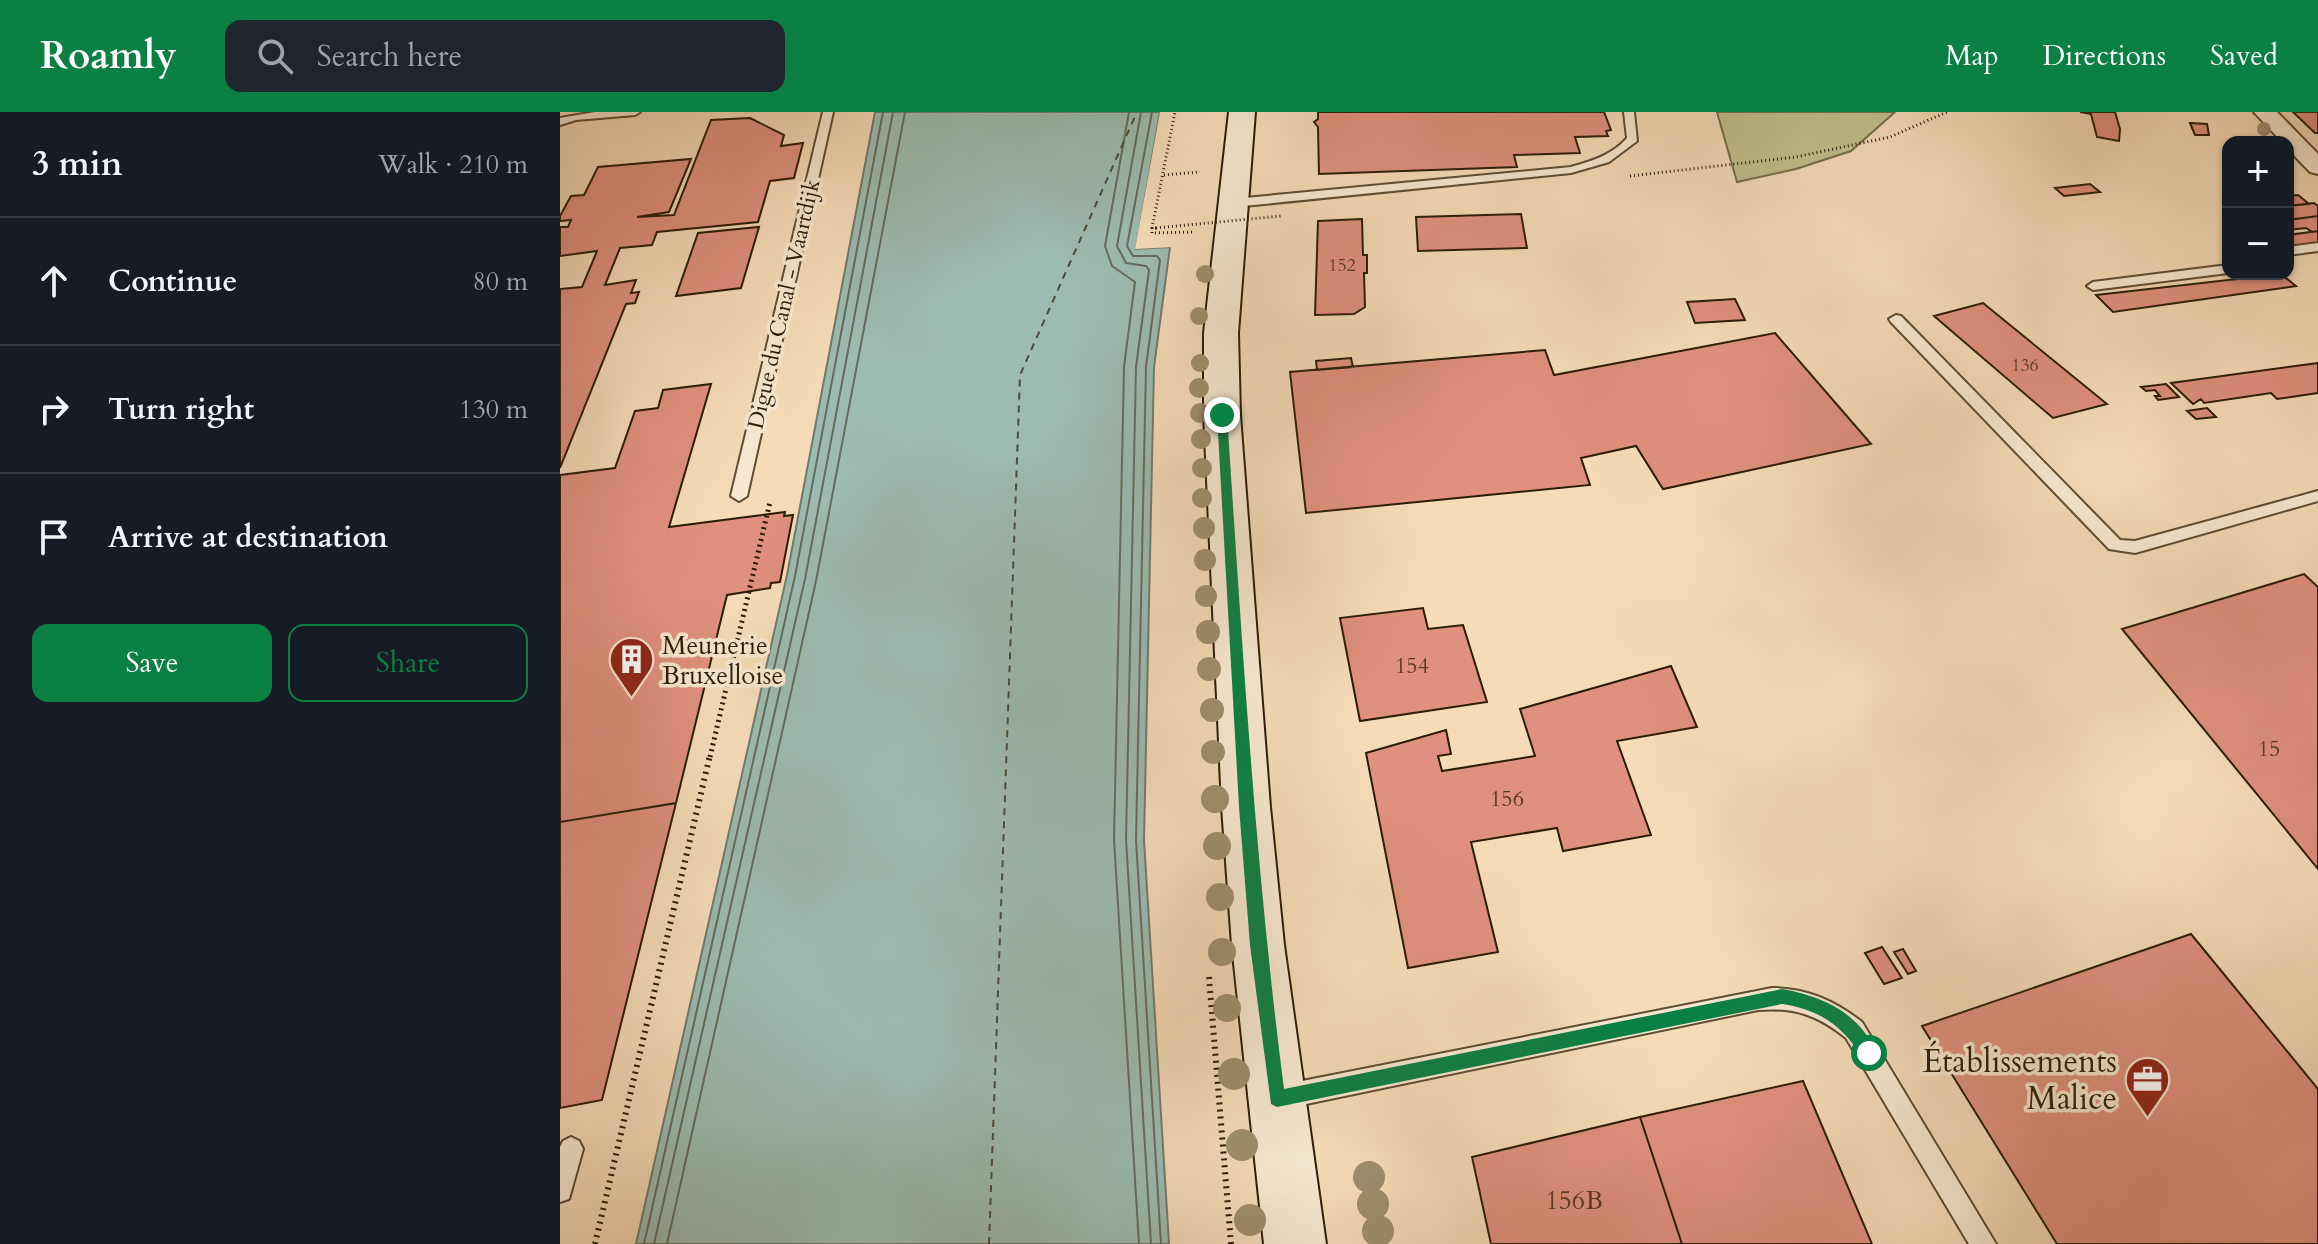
<!DOCTYPE html>
<html lang="en">
<head>
<meta charset="utf-8">
<style>
  body { margin:0; font-family:Cardo,serif; background:#20242c; color:#f1f3f6 }
  .controls { position:absolute; right:24px; top:24px; display:grid; overflow:hidden; border-radius:16px; box-shadow:0 2px 6px #0004 }
  .controls button { width:72px; height:72px; display:grid; place-items:center; padding:0; border:0; border-bottom:2px solid #363941; background:#171b24; color:#f1f3f6; font:40px sans-serif }
  .stop { position:absolute; width:24px; height:24px; margin:-18px; border:6px solid #0b8043; border-radius:50%; background:#fff }
  .stop.end { background:#0b8043; border-color:#fff; box-shadow:0 2px 8px #0008 }
  .list { margin:0; padding:0; list-style:none }
  h2 { display:flex; justify-content:space-between; align-items:center; height:104px; margin:0; padding:0 32px; font-size:34px }
  h2 small { font-size:26px; font-weight:400; color:#9ea1a6 }
  .list li { display:grid; grid-template-columns:52px 1fr auto; gap:24px; align-items:center; box-sizing:border-box; height:128px; padding:0 32px; border-top:2px solid #363941 }
  .list b { display:block; font-size:30px; white-space:nowrap }
  .list em { font-size:26px; font-style:normal; color:#9ea1a6 }
  .actions { display:flex; gap:16px; padding:24px 32px }
  .actions a { flex:1; padding:18px 0; border:2px solid #0b8043; border-radius:16px; text-align:center; font-size:28px; color:#0b8043 }
  .actions .main { background:#0b8043; color:#fff }
  .icon { flex:none; width:44px; height:44px; fill:none; stroke:currentColor; stroke-width:2; stroke-linecap:round; stroke-linejoin:round }
  .map { position:relative; flex:none; width:1758px; height:1132px; overflow:hidden }
  header { display:flex; align-items:center; gap:48px; box-sizing:border-box; height:112px; padding:0 40px; background:#0b8043; color:#fff }
  header strong { font-size:38px }
  nav { display:flex; gap:44px; margin-inline-start:auto; font-size:28px }
  .search { width:560px; height:72px; background:#20242c; display:flex; align-items:center; gap:20px; box-sizing:border-box; padding:0 28px; border-radius:16px; color:#9ea1a6; font-size:30px }
  main { display:flex }
  aside { flex:1; background:#171b24 }
  .map>svg:first-child { display:block }
  .green { fill:#c2be8a; stroke:#766d4a; stroke-width:2 }
  .water { fill:#9cbbb2; stroke:#6f7b6e; stroke-width:2 }
  .pier { fill:#f5dbb8 }
  .lines { fill:none; stroke-linecap:round; stroke-linejoin:round }
  .shore { stroke:#646c5e; stroke-width:2 }
  .ferry { stroke:#4d4c3c; stroke-width:2; stroke-dasharray:7 6; stroke-linecap:butt }
  .building { fill:#df907e; stroke:#2b1c09; stroke-width:2 }
  .lane-casing { stroke:#5e4c35; stroke-width:4 }
  .street-casing { stroke:#5e4c35; stroke-width:4 }
  .secondary-casing { stroke:#2b1c09; stroke-width:4 }
  .path-far2 { stroke:#2b1c09; stroke-width:3; stroke-dasharray:1 3; stroke-linecap:butt }
  .path-far1 { stroke:#2b1c09; stroke-width:5; stroke-dasharray:2 4; stroke-linecap:butt }
  .path { stroke:#2b1c09; stroke-width:6; stroke-dasharray:2 5; stroke-linecap:butt }
  .lane { fill:#f8e8d1; fill-rule:evenodd }
  .street { fill:#f8e8d1; fill-rule:evenodd }
  .secondary { fill:#f8e8d1; fill-rule:evenodd }
  .path-bridge { stroke:#2b1c09; stroke-width:3; stroke-dasharray:1 3; stroke-linecap:butt }
  .tree { fill:#9f8d6d }
  .route { fill:#0b8043 }
  .labels { text-anchor:middle; dominant-baseline:central; stroke-width:7; stroke-linejoin:round; paint-order:stroke }
  .far-number-label { font-size:18px; fill:#583926 }
  .far-street-label { font-size:22px; fill:#2b1c09; stroke:#f8e8d1 }
  .number-label { font-size:22px; fill:#583926 }
  .poi-label { font-size:26px; fill:#2b1c09; stroke:#f8e8d1; text-anchor:start }
  .near-number-label { font-size:26px; fill:#583926 }
  .near-poi-label { font-size:32px; fill:#2b1c09; stroke:#f8e8d1; text-anchor:end }
</style>
</head>
<body>
<header>
<strong>Roamly</strong>
<div class="search"><svg class="icon" aria-label="search" viewBox="0 0 24 24"><circle cx="10" cy="10" r="6"/><path d="M15 15l6 6"/></svg>Search here</div>
<nav><a>Map</a><a>Directions</a><a>Saved</a></nav>
</header>
<main>
<aside>
<h2>3 min<small>Walk · 210 m</small></h2>
<ul class="list">
<li><svg class="icon" aria-label="ahead" viewBox="0 0 24 24"><path d="M12 20V5M6 11l6-6 6 6"/></svg><div><b>Continue</b></div><em>80 m</em></li>
<li><svg class="icon" aria-label="right" viewBox="0 0 24 24"><path d="M7 20v-9h11M14 6l5 5-5 5"/></svg><div><b>Turn right</b></div><em>130 m</em></li>
<li><svg class="icon" aria-label="arrive" viewBox="0 0 24 24"><path d="M6 21V4h12l-3 4 3 4H6"/></svg><div><b>Arrive at destination</b></div></li>
</ul>
<div class="actions"><a class="main">Save</a><a>Share</a></div>
</aside>
<div class="map">
<svg width="1758" height="1132" viewBox="0 0 1758 1132">
  <rect width="100%" height="100%" fill="#f5dbb8"/>
  <filter id="stains"><feTurbulence type="fractalNoise" baseFrequency=".0025" numOctaves="4"/><feColorMatrix values="0 0 0 0 .2 0 0 0 0 .09 0 0 0 0 .02 0 0 0 .5 -.17"/></filter>
  <radialGradient id="worn" r=".72"><stop offset=".6" stop-color="#630" stop-opacity="0"/><stop offset="1" stop-color="#630" stop-opacity=".3"/></radialGradient>
  <path class="green" d="M1157,0H1335L1291,39L1236,57L1177,70Z"/>
  <path class="water" d="M315,0H600L576,137L610,135L594,255L584,728L609,1132H76L227,463Z"/>
  <path class="pier" d="M600,0H604L580,133L610,131L614,135L575,137Z"/>
  <g class="lines">
    <path class="shore" d="M569,0L545,134L552,154L575,170L564,255L554,728L579,1132
      M581,0L557,134L566,151L586,154L589,158L576,255L566,728L591,1132
      M592,0L567,134L573,144H597L600,148L586,255L576,728L601,1132
      M84,1132L235,464L323,0
      M94,1132L245,467L333,0
      M107,1132L256,469L345,0"/>
    <path class="ferry" d="M429,1132L460,263L577,0"/>
  </g>
  <path class="building" d="M758,0H1044L1051,18L1046,19L1048,24L1015,25L1020,41L954,43L957,55L759,62L758,15L754,10L758,7Z
    M1520,0H1555L1560,17L1559,29L1537,25L1531,2Z
    M1733,0H1758V21H1755Z
    M190,6L224,23L221,34L243,31L234,66L210,69L198,110L97,120L92,133L60,136L45,173L76,168L71,181L79,180L75,191L66,192L0,356V177L22,175L37,139L0,144V115H8L11,108L0,109V104L11,84L24,83L38,55L131,47L109,100L77,105L114,103L151,8Z
    M1630,11L1647,12L1649,23H1635Z
    M1530,72L1540,80L1504,84L1495,76Z
    M1738,83L1749,92L1728,94V84Z
    M1754,91L1758,94V104L1728,108V94Z
    M961,102L967,136L858,139L856,105Z
    M1758,104V119L1752,120L1746,116L1728,118V108Z
    M802,107L803,143H807V161H804L805,195L794,202L755,203L758,109Z
    M199,115L181,176L116,184L138,121Z
    M1758,119V131L1735,134L1728,128V123Z
    M1721,162L1736,174L1553,200L1536,183Z
    M1175,187L1185,208L1135,211L1127,190Z
    M1423,191L1450,213L1547,292L1493,306L1374,204Z
    M1215,221L1311,332L1103,377L1076,334L1021,346L1030,373L746,401L730,260L985,238L994,263Z
    M791,246L793,255L757,258L756,249Z
    M1758,251V281L1717,287L1711,281L1644,291L1641,287L1633,292L1611,271Z
    M151,272L109,415L225,400L224,404L233,403L220,470L211,471L210,476L167,483L116,691L0,710V363L55,356L75,299L98,296L103,278Z
    M1606,272L1619,285L1598,288L1595,284H1600L1595,278L1586,279L1581,275Z
    M1647,296L1656,305L1636,307L1627,299Z
    M1744,462L1758,475V757L1562,517Z
    M863,496L868,517L903,513L927,590L800,609L780,506Z
    M1111,554L1137,615L1057,629L1091,723L1003,739L997,716L911,730L938,840L848,856L806,641L886,618L891,642L878,644L882,659L975,644L960,597Z
    M116,691L42,988L0,996V710Z
    M1631,822L1758,977V1132H1497L1362,914Z
    M1322,835L1342,866L1324,872L1305,841Z
    M1343,837L1356,859L1348,862L1334,840Z
    M1243,969L1312,1132H1122L1080,1005Z
    M1080,1005L1122,1132H931L912,1045Z"/>
  <g class="lines">
    <defs>
      <path id="lane" d="M35,0H80L75,3L16,8L0,13V6Z
        M263,0H273L187,384L179,389L171,384Z
        M1064,0H1074L1077,29L1049,50L1011,61L674,95L668,91L674,87L1011,55C1032,49 1052,43 1067,26Z
        M1758,131V139L1728,143V135Z
        M1668,153V161L1533,178L1527,174L1533,170Z
        M1336,203L1341,204L1560,428L1575,429L1758,379V389L1575,441L1549,437L1331,210L1329,207Z
        M1212,876C1247,876 1275,889 1302,910L1436,1132H1409L1286,926C1258,903 1234,895 1198,898L722,997L714,993L710,985L714,977L722,973Z
        M11,1025L19,1029L23,1037L9,1087L0,1090V1035L3,1029Z"/>
      <path id="street" d="M1694,0H1717L1758,42V62L1750,60L1728,37V30H1722Z"/>
      <path id="secondary" d="M669,0H695L678,221L680,303L710,695L724,833L766,1132H704L672,833L662,695L644,303V221Z"/>
    </defs>
    <use href="#lane" class="lane-casing"/>
    <use href="#street" class="street-casing"/>
    <use href="#secondary" class="secondary-casing"/>
    <path class="path-far2" d="M604,63L640,60
      M1070,64L1236,45L1330,25L1387,0
      M592,116L615,0
      M596,116H592V121L634,120"/>
    <path class="path-far1" d="M150,645L210,390"/>
    <path class="path" d="M649,865L671,1132
      M35,1132L150,643"/>
    <use href="#lane" class="lane"/>
    <use href="#street" class="street"/>
    <use href="#secondary" class="secondary"/>
    <path class="path-bridge" d="M596,116L721,104"/>
  </g>
  <g class="tree">
    <circle cx="1704" cy="17" r="7"/>
    <circle cx="645" cy="162" r="9"/>
    <circle cx="639" cy="204" r="9"/>
    <circle cx="640" cy="251" r="9"/>
    <circle cx="639" cy="276" r="10"/>
    <circle cx="640" cy="301" r="10"/>
    <circle cx="641" cy="327" r="10"/>
    <circle cx="642" cy="356" r="10"/>
    <circle cx="642" cy="386" r="10"/>
    <circle cx="644" cy="416" r="11"/>
    <circle cx="645" cy="448" r="11"/>
    <circle cx="646" cy="484" r="11"/>
    <circle cx="648" cy="520" r="12"/>
    <circle cx="649" cy="557" r="12"/>
    <circle cx="652" cy="598" r="12"/>
    <circle cx="653" cy="640" r="12"/>
    <circle cx="655" cy="687" r="14"/>
    <circle cx="657" cy="734" r="14"/>
    <circle cx="660" cy="785" r="14"/>
    <circle cx="662" cy="840" r="14"/>
    <circle cx="667" cy="896" r="14"/>
    <circle cx="674" cy="962" r="16"/>
    <circle cx="682" cy="1033" r="16"/>
    <circle cx="809" cy="1065" r="16"/>
    <circle cx="813" cy="1092" r="16"/>
    <circle cx="690" cy="1108" r="16"/>
    <circle cx="818" cy="1119" r="16"/>
  </g>
  <path class="route" d="M662,300L667,303C682,528 695,753 724,977L1222,877C1263,884 1299,901 1317,941L1315,946H1303C1282,914 1261,898 1222,892L717,995L711,992L690,833L679,695L657,303Z"/>
  <defs>
    <symbol id="building-pin" viewBox="-11 -11 22 30"><path d="M0 17L-7.5 6A9.5 9.5 0 1 1 7.5 6Z" fill="#8f2418" stroke="#f8e8d1"/><path d="M-4-6H4V6H1V3H-1V6H-4ZM-2.5-4.3h1.7v1.8h-1.7ZM.8-4.3h1.7v1.8H.8ZM-2.5-1h1.7V.8h-1.7ZM.8-1h1.7V.8H.8Z" fill="#fff"/></symbol>
    <symbol id="office-pin" viewBox="-11 -11 22 30"><path d="M0 17L-7.5 6A9.5 9.5 0 1 1 7.5 6Z" fill="#8f2418" stroke="#f8e8d1"/><path d="M-6-3h4V-5.5h4V-3h4V5H-6ZM-1-4.5V-3h2v-1.5ZM-6 0V1H6V0Z" fill="#fff"/></symbol>
  </defs>
  <g fill-rule="evenodd">
    <use href="#building-pin" x="46" y="522" width="51" height="69"/>
    <use href="#office-pin" x="1562" y="942" width="51" height="69"/>
  </g>
  <g class="labels">
    <g class="far-number-label">
      <text x="782" y="153">152</text>
      <text x="1465" y="253">136</text>
    </g>
    <g class="far-street-label">
      <text transform="translate(224 192) rotate(-77)">Digue du Canal - Vaartdijk</text>
    </g>
    <g class="number-label">
      <text x="852" y="554">154</text>
      <text x="1709" y="637">15</text>
      <text x="947" y="687">156</text>
    </g>
    <g class="poi-label">
      <text x="102" y="533">Meunerie<tspan x="102" dy="30">Bruxelloise</tspan></text>
    </g>
    <g class="near-number-label">
      <text x="1014" y="1088">156B</text>
    </g>
    <g class="near-poi-label">
      <text x="1557" y="950">Établissements<tspan x="1557" dy="37">Malice</tspan></text>
    </g>
  </g>
  <rect width="100%" height="100%" filter="url(#stains)"/>
  <rect width="100%" height="100%" fill="url(#worn)"/>
</svg>
<div class="controls">
<button>+</button>
<button>−</button>
</div>
<div class="stop" style="left:1309px;top:941px"></div>
<div class="stop end" style="left:662px;top:303px"></div>
</div>
</main>
</body>
</html>
